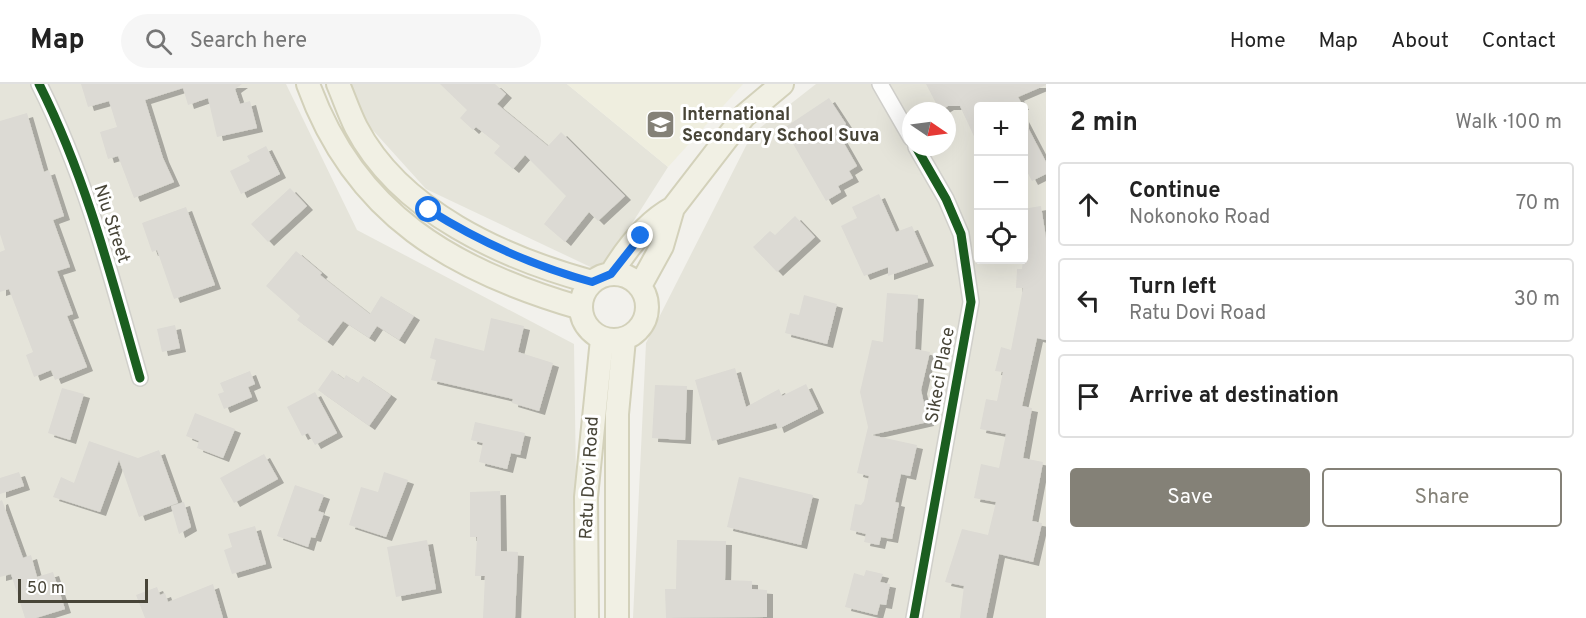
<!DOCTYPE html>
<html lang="en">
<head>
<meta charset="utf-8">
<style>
  body { margin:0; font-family:Overpass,sans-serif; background:#f6f6f6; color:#222 }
  .controls { position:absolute; right:18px; top:18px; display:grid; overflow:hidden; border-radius:6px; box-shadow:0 6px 24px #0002 }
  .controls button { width:54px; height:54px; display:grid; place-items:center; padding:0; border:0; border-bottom:2px solid #e0e0e0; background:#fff; color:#222; font:30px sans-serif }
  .compass { position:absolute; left:902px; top:18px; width:54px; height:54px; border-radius:50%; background:#fff; box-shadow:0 6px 24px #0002; rotate:103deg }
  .scale { position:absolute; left:18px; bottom:15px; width:130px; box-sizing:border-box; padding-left:6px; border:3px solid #484538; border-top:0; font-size:16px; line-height:21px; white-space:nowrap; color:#484538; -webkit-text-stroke:4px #fff; paint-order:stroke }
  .stop { position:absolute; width:18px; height:18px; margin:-14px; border:4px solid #1a73e8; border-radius:50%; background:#fff }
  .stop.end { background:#1a73e8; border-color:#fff; box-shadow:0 2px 6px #0008 }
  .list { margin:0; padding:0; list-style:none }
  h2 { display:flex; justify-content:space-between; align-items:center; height:78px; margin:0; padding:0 24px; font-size:26px }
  h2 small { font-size:20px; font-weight:400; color:#767676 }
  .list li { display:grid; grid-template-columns:39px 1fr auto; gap:18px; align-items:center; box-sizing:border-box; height:84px; margin:0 12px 12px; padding:0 12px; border:2px solid #e0e0e0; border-radius:6px }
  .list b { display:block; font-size:22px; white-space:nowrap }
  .list p { margin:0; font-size:20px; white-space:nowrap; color:#767676 }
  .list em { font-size:20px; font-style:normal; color:#767676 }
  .actions { display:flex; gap:12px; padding:18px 24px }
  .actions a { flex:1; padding:14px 0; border:2px solid #848177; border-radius:6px; text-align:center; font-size:21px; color:#848177 }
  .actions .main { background:#848177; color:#fff }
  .icon { flex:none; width:33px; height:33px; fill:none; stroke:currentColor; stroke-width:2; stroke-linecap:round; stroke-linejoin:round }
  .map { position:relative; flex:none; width:1046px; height:534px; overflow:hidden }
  header { display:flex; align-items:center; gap:36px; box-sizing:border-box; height:84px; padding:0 30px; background:#fff; border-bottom:2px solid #e0e0e0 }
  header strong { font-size:28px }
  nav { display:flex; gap:33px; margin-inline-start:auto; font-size:21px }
  .search { width:420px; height:54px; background:#f6f6f6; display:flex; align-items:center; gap:15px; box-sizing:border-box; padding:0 21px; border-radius:33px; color:#767676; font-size:22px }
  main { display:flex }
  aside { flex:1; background:#fff }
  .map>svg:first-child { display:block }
  .residential { fill:#e5e4da; fill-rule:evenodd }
  .education { fill:#efeedf }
  .building { fill:#dcdad4; filter:url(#shadow) }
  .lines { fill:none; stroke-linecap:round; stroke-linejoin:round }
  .minor-casing { stroke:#d0cfca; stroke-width:18 }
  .primary-casing { stroke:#d3d1ba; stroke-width:26 }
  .minor { stroke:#fdfdfc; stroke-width:15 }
  .primary { stroke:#f1f0e4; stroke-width:22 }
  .cycleway-casing { stroke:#fff; stroke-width:13 }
  .cycleway { stroke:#1b5e20; stroke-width:9 }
  .route { stroke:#1a73e8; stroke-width:8 }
  .labels { text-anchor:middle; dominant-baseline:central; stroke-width:6; stroke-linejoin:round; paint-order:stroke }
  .poi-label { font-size:18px; font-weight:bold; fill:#484538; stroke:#fff; text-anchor:start }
  .street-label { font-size:18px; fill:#484538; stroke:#fff }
</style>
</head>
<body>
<header>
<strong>Map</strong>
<div class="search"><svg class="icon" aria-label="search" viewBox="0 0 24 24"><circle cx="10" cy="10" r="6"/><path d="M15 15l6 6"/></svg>Search here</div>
<nav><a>Home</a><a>Map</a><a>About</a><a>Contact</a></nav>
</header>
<main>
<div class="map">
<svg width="1046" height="534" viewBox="0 0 1046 534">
  <defs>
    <filter id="shadow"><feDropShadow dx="6" dy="4" stdDeviation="0" flood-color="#0004"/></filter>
  </defs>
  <rect width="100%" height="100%" fill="#f2f1ec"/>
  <path class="residential" d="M0,0H286L357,146L574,260L578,534H0Z
    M344,0H567L668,83L601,188L426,105L351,22Z
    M816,0H1046V534H633L646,259L752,50ZM978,22H1023V176H978ZM911,27H947V63H911Z"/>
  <path class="education" d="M567,0H743L668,83Z"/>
  <path class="building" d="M81,0H242L235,5L240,20L250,17L257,44L217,53L208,14L188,21L183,4L145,16L163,74L174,98L134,114L118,72L108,75L100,48L117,43L109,17L88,23Z
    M440,0H495L506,10L497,20L548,62L561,48L625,112L598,137L589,128L565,158L544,140L566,112L525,71L513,85L494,69L500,62L476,43L473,46L460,34L467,26Z
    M926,0H1046V1L1018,13L1023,22H978V61L960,22H948L940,27Z
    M829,14L846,40L837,47L857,82L849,87L853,94L838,102L841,108L826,117L784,44Z
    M27,29L44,88L49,86L64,132L53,136L70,183L57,187L73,230L67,232L87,283L55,296L51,286L34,293L26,271L33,268L9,205L0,208V168L5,166L0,150V37Z
    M1023,34L1046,78V90L1032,97L1023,80Z
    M266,62L280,90L241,110L230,87L250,77L247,72Z
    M290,104L307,122L268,158L251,140Z
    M879,110L896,148L912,142L928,178L888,192V183L864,192L841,142L857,134L852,123Z
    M1041,122L1046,154V256L1037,254L1022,322L1032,324L1023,374L1043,378L1032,437L1042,439L1033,478L999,470L986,534H960L964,502L945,498L962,445L988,451L996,418L974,414L981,380L999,384L1006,350L980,345L986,315L997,317L1003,288L995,287L1001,263L1011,266L1023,204H1016L1017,185H1022L1023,176V125Z
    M186,123L215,201L174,215L157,166L152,168L142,139Z
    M795,132L815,153L777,188L753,163L770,147L775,151Z
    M296,167L322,189L320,191L370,230L381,212L414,232L399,256L377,242L369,254L343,237L327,258L297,236L300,232L266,202Z
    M887,209L918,211L915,265L930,268L921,306L928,338L871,351L917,361L910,392L901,390L895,418L899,419L892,455L881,453L879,461L864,458L866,450L850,446L855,420L861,421L864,417L869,392L857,389L868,343L860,308L872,256L883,258Z
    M804,211L837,220L827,260L785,249L790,229L799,231Z
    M491,234L524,242L518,268L553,279L539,327L512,319L513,315L431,296L436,276L430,274L435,254L484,267Z
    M175,241L180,264L162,268L157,245Z
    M735,284L746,323L779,305L782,312L806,300L818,325L778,345L776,339L712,357L695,296Z
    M332,286L344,295L346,291L358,299L363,292L391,311L369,342L318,306Z
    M250,287L255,300L248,303L252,313L224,325L218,310L224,308L220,299Z
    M655,301L687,302L685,356L652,354Z
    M62,304L84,310L70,356L48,349Z
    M315,308L337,349L315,361L308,349L302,352L287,323Z
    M195,329L235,345L223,374L197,364L199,357L186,352Z
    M475,338L525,349L520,371L511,369L507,385L479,378L483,359L471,356Z
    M89,357L138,374L159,366L178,419L139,433L119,376L100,428L53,413L61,393L74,399Z
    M264,370L278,395L234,419L220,394Z
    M19,388L24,402L0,410V394Z
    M384,388L408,396L386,453L349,441L361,403L378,408Z
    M739,393L813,411L801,461L727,443Z
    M295,401L324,411L318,427L324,429L315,454L311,453L308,463L277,452Z
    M500,407L501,467L518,468L515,534H483L485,492H475L477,453H470V408Z
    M2,416L23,474L31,471L37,493L53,488L65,525L36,534H25L11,490L0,493V417Z
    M184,418L191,443L179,450L171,422Z
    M255,442L266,480L232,490L224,466L232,463L228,450Z
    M427,456L436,505L396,513L387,463Z
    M677,456L726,457L725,496L752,497V505L767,506V533L666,534L665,505H676Z
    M866,486L883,490L880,498L890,500L886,521L880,520L877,531L845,523L854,489L864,492Z
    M213,500L223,534H145L136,511L157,503L160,511L165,509L168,518Z"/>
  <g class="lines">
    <defs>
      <path id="minor" d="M39,0C86,93 112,195 140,294
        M880,0L911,54
        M914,534L971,218L961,150L946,115L916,63"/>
      <path id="primary" d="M308,0C355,131 453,187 581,224
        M338,0C344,14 349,29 356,43C400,128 504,174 592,198
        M611,190C626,165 647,138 673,124L744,32L782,0
        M581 223a33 33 0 1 1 66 0a33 33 0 1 1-66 0Z
        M640,202L662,162L673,124
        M587,534L586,413L602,255
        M617,534V330L624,255"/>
    </defs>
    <use href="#minor" class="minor-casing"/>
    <use href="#primary" class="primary-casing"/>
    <use href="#minor" class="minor"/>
    <use href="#primary" class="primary"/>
    <defs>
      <path id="cycleway" d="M39,0C86,93 112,195 140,294
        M914,534L971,218L961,150L946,115L916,63"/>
    </defs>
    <use href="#cycleway" class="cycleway-casing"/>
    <use href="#cycleway" class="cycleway"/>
  </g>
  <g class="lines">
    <path class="route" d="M429,126C480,158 534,182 592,198L611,190L641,152"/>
  </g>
  <defs>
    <symbol id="school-square" viewBox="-11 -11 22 22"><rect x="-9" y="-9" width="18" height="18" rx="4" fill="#848177" stroke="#fff"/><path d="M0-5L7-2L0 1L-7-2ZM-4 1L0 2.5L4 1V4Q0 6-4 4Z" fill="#fff"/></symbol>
  </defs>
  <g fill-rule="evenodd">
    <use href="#school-square" x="644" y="24" width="33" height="33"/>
  </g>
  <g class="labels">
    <g class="poi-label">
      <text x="682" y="31">International<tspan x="682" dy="21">Secondary School Suva</tspan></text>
    </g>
    <g class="street-label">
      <text transform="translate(111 140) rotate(72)">Niu Street</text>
      <text transform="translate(941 291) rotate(-80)">Sikeci Place</text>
      <text transform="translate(590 394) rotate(-87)">Ratu Dovi Road</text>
    </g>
  </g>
</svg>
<div class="controls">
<button>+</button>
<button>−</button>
<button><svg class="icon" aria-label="locate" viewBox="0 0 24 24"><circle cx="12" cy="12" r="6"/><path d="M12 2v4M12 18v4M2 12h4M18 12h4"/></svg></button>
</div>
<svg class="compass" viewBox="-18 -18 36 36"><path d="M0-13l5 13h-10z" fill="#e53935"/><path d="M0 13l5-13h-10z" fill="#767676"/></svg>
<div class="scale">50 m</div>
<div class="stop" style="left:429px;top:126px"></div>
<div class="stop end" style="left:641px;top:152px"></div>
</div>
<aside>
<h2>2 min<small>Walk · 100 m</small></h2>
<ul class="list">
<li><svg class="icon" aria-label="ahead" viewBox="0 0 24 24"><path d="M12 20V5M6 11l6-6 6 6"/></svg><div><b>Continue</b><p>Nokonoko Road</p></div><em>70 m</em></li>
<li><svg class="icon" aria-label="left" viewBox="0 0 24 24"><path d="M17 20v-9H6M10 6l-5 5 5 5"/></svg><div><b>Turn left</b><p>Ratu Dovi Road</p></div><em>30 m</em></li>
<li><svg class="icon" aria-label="arrive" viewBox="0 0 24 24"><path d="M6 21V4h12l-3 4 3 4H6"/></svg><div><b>Arrive at destination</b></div></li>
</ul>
<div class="actions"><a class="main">Save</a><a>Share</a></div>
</aside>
</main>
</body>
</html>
